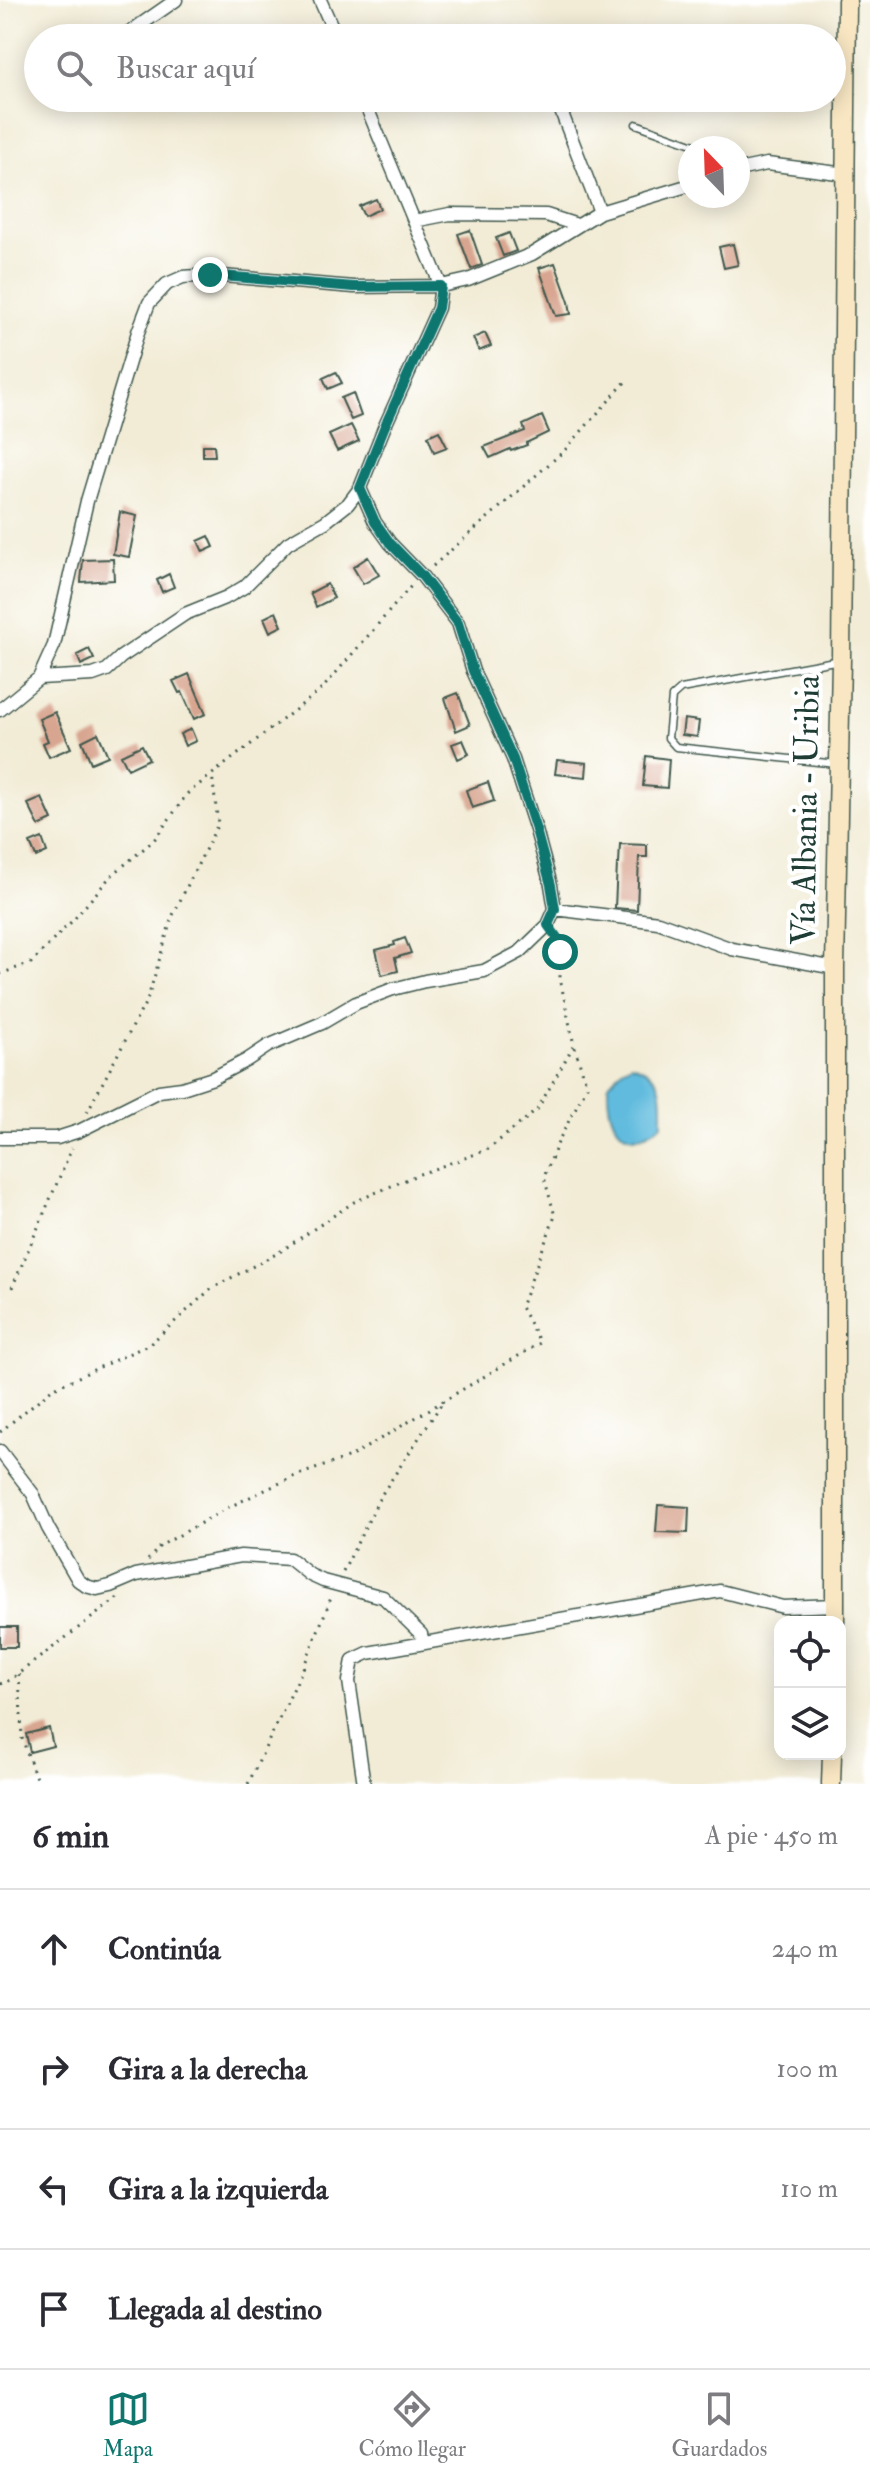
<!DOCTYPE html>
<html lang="es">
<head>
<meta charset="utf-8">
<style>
  body { margin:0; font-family:"IM FELL Double Pica",serif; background:#f7f7f7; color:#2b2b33 }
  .controls { position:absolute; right:24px; bottom:24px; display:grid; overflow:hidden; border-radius:16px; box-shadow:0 4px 20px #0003 }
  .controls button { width:72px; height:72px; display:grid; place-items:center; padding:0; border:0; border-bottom:2px solid #e1e1e2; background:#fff; color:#2b2b33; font:40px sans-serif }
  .compass { position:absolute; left:678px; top:136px; width:72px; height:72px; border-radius:50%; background:#fff; box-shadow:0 4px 20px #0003; rotate:337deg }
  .stop { position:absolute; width:24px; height:24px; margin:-18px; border:6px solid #0f766e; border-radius:50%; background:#fff }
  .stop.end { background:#0f766e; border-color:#fff; box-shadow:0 2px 8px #0008 }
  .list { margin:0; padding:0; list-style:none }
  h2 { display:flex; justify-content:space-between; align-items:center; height:104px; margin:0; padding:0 32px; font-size:34px }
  h2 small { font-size:26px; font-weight:400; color:#7c7c81 }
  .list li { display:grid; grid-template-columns:52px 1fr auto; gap:24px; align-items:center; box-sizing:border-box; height:120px; padding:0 32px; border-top:2px solid #e1e1e2 }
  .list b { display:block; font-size:30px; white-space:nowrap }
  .list em { font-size:26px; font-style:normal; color:#7c7c81 }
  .icon { flex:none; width:44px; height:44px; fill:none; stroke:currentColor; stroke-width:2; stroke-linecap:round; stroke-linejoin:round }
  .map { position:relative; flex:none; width:870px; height:1784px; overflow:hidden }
  .search { position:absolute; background:#fff; box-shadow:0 4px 20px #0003; left:24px; right:24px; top:24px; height:88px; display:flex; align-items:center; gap:20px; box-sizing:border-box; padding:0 28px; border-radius:44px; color:#7c7c81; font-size:30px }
  .sheet { height:584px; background:#fff }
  nav { display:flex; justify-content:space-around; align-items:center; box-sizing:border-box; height:112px; border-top:2px solid #e1e1e2; background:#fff; font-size:22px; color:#7c7c81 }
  nav a { display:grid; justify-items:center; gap:4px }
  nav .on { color:#0f766e }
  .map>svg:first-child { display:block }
  .water { fill:#60bbde; stroke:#407c89; stroke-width:2 }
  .building { fill:#d8a590 }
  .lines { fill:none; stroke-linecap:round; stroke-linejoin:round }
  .service-casing { stroke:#3f574c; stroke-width:9 }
  .minor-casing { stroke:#3f574c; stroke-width:15 }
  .secondary-casing { stroke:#3f574c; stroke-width:21 }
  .path { stroke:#3f574c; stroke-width:3; stroke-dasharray:2 6; stroke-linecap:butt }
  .service { stroke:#fff; stroke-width:6 }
  .minor { stroke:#fff; stroke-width:12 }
  .secondary { stroke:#f9e7c3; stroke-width:18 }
  .route { stroke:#0f766e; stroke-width:10 }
  .labels { text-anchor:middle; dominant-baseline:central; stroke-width:8; stroke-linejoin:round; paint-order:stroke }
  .street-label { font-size:34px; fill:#1f3d34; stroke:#fff }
</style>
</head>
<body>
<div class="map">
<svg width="870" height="1784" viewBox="0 0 870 1784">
  <rect width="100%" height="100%" fill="#fff"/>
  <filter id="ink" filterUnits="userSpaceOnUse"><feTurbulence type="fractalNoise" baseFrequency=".0125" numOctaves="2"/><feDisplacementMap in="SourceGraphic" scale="16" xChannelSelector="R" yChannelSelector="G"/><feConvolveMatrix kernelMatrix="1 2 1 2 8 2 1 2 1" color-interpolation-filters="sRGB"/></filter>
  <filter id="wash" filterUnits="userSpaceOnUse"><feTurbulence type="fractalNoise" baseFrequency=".006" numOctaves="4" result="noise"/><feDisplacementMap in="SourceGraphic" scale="32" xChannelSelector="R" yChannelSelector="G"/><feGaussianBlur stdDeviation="1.8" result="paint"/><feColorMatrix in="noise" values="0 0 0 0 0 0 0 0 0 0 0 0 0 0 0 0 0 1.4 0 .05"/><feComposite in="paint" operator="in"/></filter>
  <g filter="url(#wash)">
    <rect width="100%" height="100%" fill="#f2ecd6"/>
    <path class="water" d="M631,1064C665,1074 662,1093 662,1124C623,1155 607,1123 608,1085L622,1069Z"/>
    <g id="blocks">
      <path class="building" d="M376,199L380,209L364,216L359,206Z
        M470,230L482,265L471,269L458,234Z
        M509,233L516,251L503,256L496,238Z
        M733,244L738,265L724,268L719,247Z
        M555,263L569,302L571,314L556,316L539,268Z
        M485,333L491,346L479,351L473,338Z
        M336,372L342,383L328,389L323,378Z
        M353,393L361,416L351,420L341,398Z
        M542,416L549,432L526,443L527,445L511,451L510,449L490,458L484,447L525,431L523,425Z
        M351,425L359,441L337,451L329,435Z
        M439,431L447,447L434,452L428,436Z
        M203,445H214L215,456H203Z
        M120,512L137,516L129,557L113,554Z
        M209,536L214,547L203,552L198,541Z
        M368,557L379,575L363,584L353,567Z
        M113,559L114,580L81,582L83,560Z
        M169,574L174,587L162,592L157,580Z
        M327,584L334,598L316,607L310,593Z
        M276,612L282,626L270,632L264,618Z
        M89,649L94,659L81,665L77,655Z
        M189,674L206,714L194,719L182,692L179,693L173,681Z
        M458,693L470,725L456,731L445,698Z
        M55,712L71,748L49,757L43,743L48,741L39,719Z
        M684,719L699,721L697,737L682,735Z
        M191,729L196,741L185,746L180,734Z
        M98,733L108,756L91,763L82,741Z
        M463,740L469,754L458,759L452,744Z
        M142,745L149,759L128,769L121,755Z
        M646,756L669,759L667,788L643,786Z
        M557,760L587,763L586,777L555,774Z
        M488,782L494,801L472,808L466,790Z
        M42,798L52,820L39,826L28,804Z
        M42,838L47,852L36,857L30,843Z
        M620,844L647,845V857H639L637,910L615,908L617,864H619Z
        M405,938L411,953L395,958L398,971L382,975L376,950L395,945L394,942Z
        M658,1505L689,1507L688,1533L656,1532Z
        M0,1627H17V1647H0Z
        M49,1728L53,1746L30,1752L26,1734Z"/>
    </g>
  </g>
  <g filter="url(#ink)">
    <use href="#blocks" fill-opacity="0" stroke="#3f574c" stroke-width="2"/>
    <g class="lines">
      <defs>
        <path id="service" d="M636,124L703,148
          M837,764L676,747L668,738L672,697L681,689L840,660"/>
        <path id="minor" d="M320,0L337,38
          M130,32L176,0
          M556,98L600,212
          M738,170L767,164L846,174
          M414,221L450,214L546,215L577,225
          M39,678L93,675L107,670L121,657L185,614L227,597L244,587L288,543L325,522L348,504L360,488L384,428L438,308L441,286L363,98
          M0,710L39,678L54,645L87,501L138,332L149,303L167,284L183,277L210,275L354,287L441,286L468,280L532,254L600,212L690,185
          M555,909L658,922L732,949L835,968
          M0,1138H57L79,1131L159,1091L182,1088L213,1078L247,1060L268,1046L322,1023L356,1003L393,989L425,981L484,971L520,952L548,925L555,909L551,885L536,830L513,759L473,671L458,623L422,576L390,543L375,522L360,488
          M0,1451L33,1494L48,1528L78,1580L86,1586L97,1589L110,1586L136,1575L241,1556L290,1559L310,1575L323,1581L383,1597L421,1634L423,1643
          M364,1784L349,1681L353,1660L368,1653L720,1591L783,1607L835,1605"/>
        <path id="secondary" d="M835,1622V968L841,660L847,0
          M831,1784L832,1754"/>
      </defs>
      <use href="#service" class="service-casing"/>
      <use href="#minor" class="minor-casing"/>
      <use href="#secondary" class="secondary-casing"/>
      <path class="path" d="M433,566L565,450L627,380
        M0,974L31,963L75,918L110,877L154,840L188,793L322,689L412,585
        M87,1112L148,998L172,917L218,824L212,774
        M12,1288L72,1148
        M0,1432L52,1389L150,1344L212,1288L278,1253L354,1202L417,1175L487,1150L537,1110L574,1045L560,979V952L554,934
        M148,1560L160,1546L231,1506L295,1476L350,1457L540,1343L521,1307L555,1216L544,1177L559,1140L587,1086L574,1045
        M343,1572L380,1497L444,1400
        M19,1674L22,1738L38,1784
        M0,1684L10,1680L119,1597
        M248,1784L302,1671L331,1598"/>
      <use href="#service" class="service"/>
      <use href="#minor" class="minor"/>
      <use href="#secondary" class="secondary"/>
    </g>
  </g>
  <g class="lines" filter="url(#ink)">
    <path class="route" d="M210,275L354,287L441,286L438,308L384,428L360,488L375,522L390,543L422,576L458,623L473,671L513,759L536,830L551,885L555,909L548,925L558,939L560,952"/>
  </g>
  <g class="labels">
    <g class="street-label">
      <text transform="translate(806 810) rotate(-89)">Vía Albania - Uribia</text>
    </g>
  </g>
</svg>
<div class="controls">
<button><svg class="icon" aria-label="locate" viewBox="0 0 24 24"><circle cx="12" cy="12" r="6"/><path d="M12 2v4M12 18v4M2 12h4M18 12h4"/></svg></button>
<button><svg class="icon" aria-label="layers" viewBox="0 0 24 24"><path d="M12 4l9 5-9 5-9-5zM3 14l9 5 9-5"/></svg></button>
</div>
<svg class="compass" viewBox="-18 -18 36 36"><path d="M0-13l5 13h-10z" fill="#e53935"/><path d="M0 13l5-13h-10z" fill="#7c7c81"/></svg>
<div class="stop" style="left:560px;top:952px"></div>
<div class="stop end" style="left:210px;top:275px"></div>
<div class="search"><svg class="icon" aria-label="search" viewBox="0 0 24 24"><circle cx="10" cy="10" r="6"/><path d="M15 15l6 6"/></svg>Buscar aquí</div>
</div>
<section class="sheet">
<h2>6 min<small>A pie · 450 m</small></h2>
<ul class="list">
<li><svg class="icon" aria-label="ahead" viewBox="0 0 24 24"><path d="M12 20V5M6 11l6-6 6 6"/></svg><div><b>Continúa</b></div><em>240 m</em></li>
<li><svg class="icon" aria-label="right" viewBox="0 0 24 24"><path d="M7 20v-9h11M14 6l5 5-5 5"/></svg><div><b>Gira a la derecha</b></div><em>100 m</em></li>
<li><svg class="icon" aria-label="left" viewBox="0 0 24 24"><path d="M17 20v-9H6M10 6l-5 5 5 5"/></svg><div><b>Gira a la izquierda</b></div><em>110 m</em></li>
<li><svg class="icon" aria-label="arrive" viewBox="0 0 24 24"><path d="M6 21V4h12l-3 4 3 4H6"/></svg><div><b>Llegada al destino</b></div></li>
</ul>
</section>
<nav>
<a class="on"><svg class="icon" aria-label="map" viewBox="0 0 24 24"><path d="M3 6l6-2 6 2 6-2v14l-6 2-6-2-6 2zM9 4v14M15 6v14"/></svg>Mapa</a>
<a><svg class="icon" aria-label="directions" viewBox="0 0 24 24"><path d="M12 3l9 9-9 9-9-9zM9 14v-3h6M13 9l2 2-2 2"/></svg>Cómo llegar</a>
<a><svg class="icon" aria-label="saved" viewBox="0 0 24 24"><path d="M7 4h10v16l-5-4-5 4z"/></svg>Guardados</a>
</nav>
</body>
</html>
